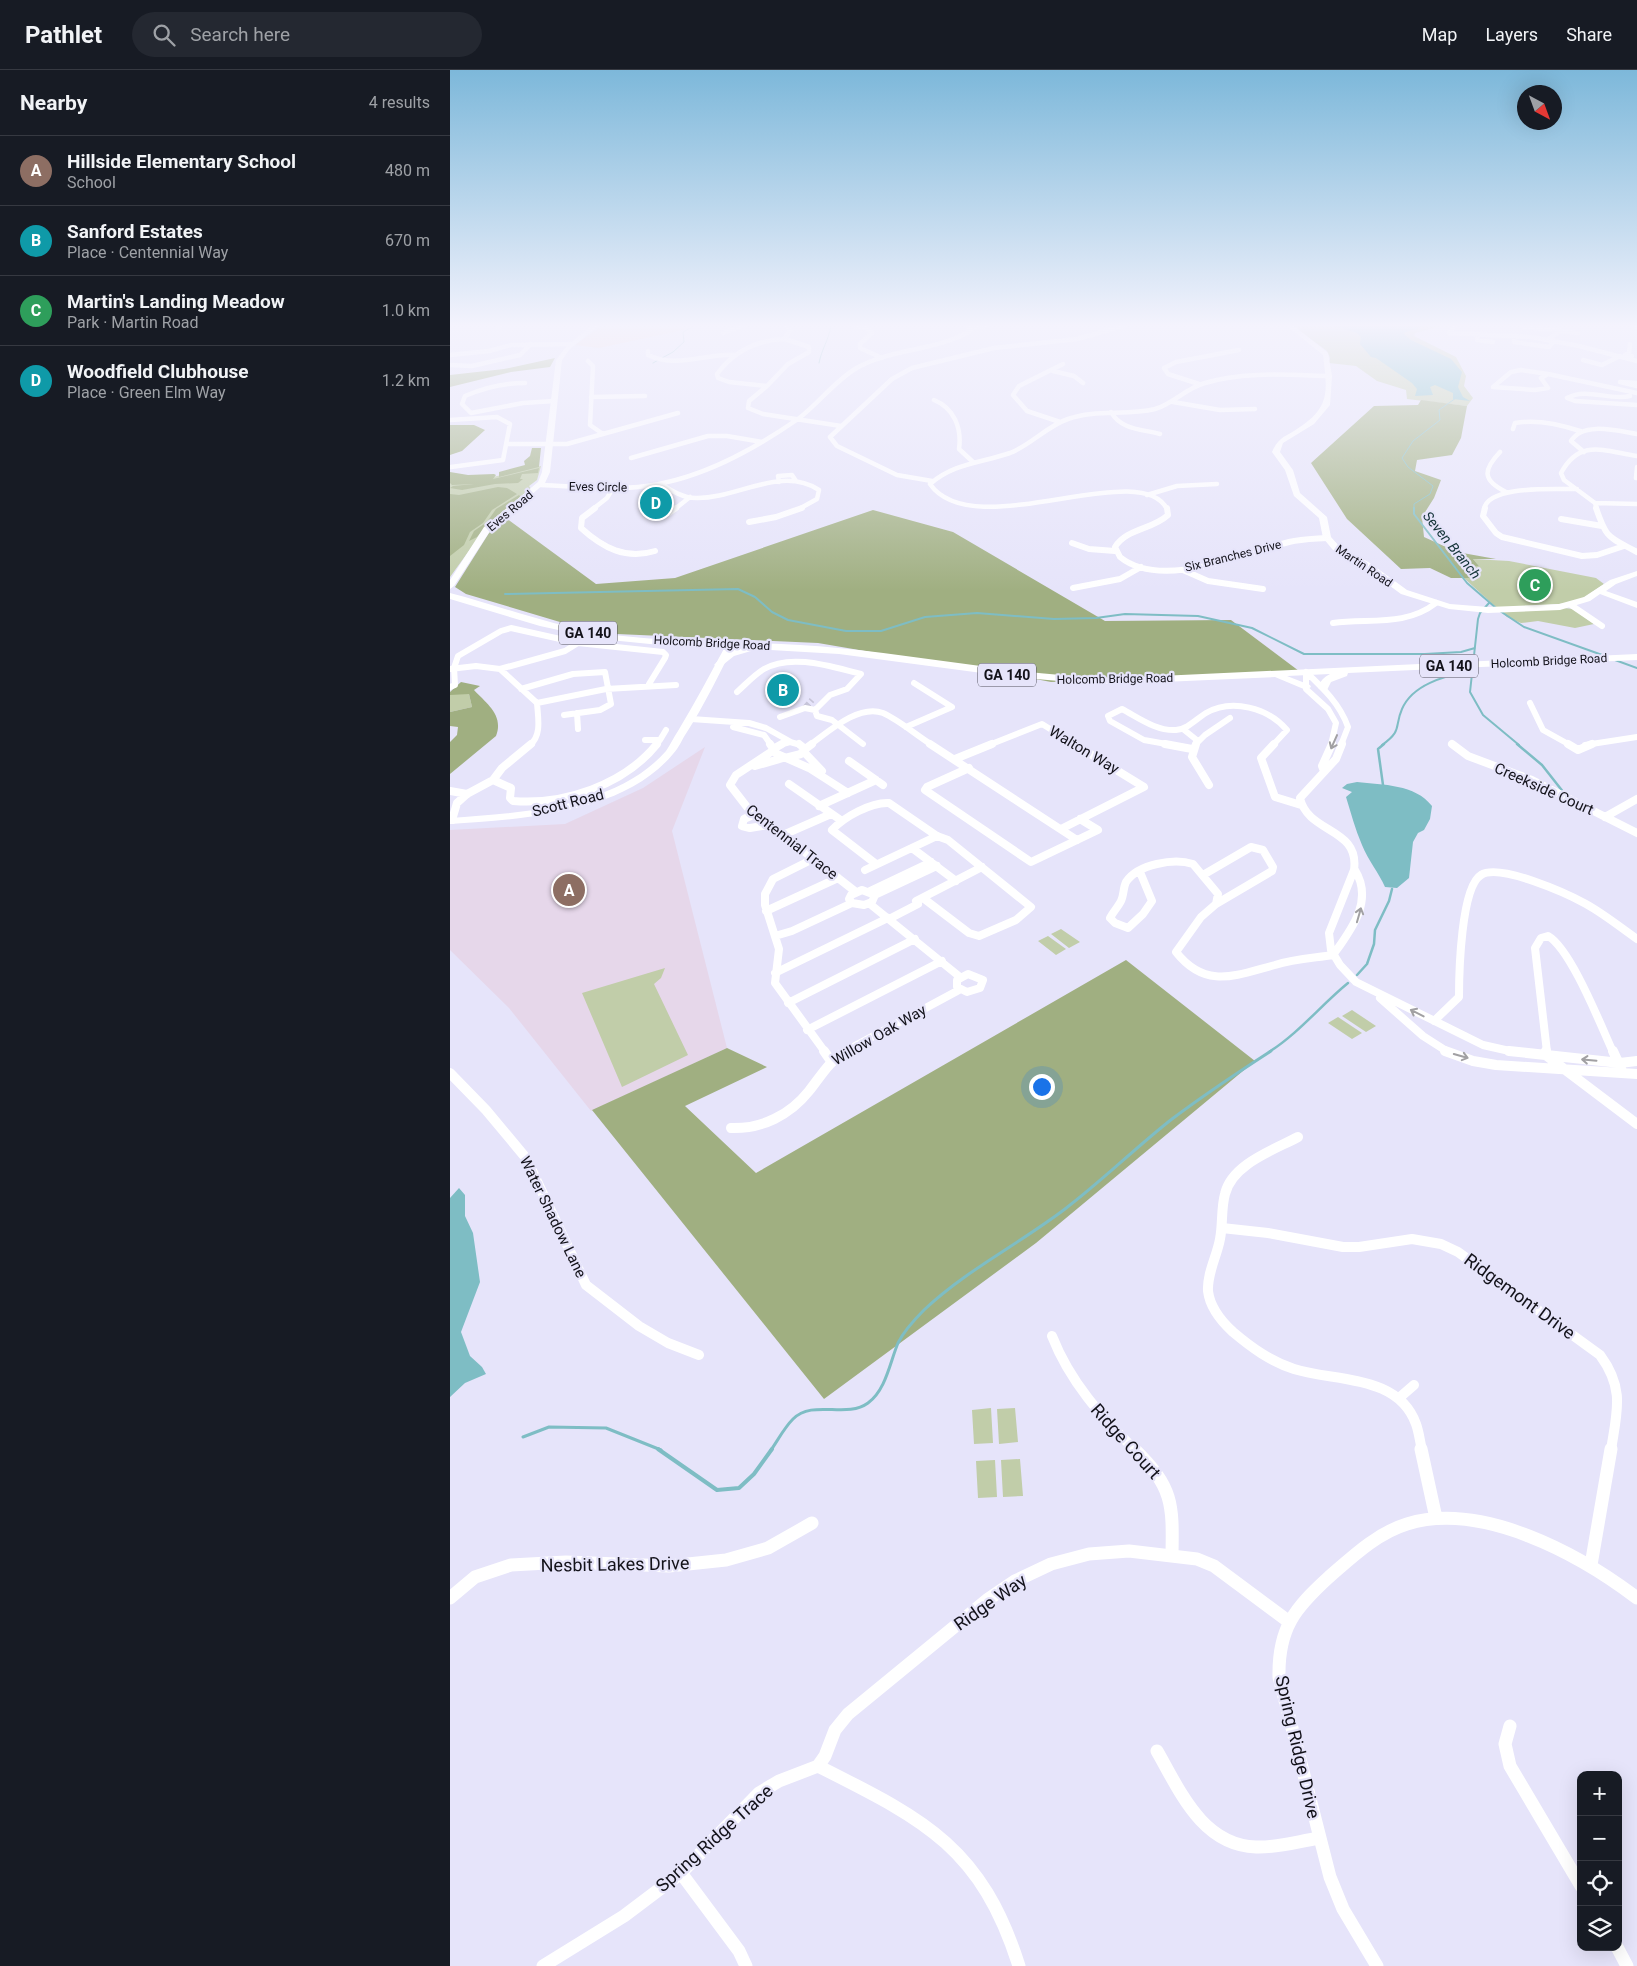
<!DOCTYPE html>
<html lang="en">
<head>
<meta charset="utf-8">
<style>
  body { margin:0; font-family:Roboto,sans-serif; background:#242831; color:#f1f3f6 }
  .controls { position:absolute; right:15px; bottom:15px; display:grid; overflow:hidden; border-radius:10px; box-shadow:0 5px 20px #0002 }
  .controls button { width:45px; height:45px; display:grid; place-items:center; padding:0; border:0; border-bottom:1px solid #363941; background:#171b24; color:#f1f3f6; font:25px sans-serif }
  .compass { position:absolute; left:1067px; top:15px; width:45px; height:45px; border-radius:50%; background:#171b24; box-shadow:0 5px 20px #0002; rotate:139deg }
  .you { position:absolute; left:591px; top:1016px; width:18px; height:18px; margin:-12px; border:4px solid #fff; border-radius:50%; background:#1a73e8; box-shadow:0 0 0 8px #1a73e833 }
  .badge { display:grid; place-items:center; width:32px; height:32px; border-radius:50%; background:#ea580c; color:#fff; font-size:16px; font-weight:700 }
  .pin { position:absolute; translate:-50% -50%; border:2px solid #fff; box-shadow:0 1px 5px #0006 }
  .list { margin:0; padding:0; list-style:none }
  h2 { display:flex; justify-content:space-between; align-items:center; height:65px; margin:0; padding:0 20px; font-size:21px }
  h2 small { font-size:16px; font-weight:400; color:#9ea1a6 }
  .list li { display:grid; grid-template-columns:32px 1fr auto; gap:15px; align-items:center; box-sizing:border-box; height:70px; padding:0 20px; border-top:1px solid #363941 }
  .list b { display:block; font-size:19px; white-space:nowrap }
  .list p { margin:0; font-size:16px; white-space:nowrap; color:#9ea1a6 }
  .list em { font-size:16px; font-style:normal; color:#9ea1a6 }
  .icon { flex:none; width:28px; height:28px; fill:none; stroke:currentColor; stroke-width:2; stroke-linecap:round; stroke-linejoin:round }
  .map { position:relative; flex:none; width:1187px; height:1896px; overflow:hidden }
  header { display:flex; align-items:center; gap:30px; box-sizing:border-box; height:70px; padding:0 25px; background:#171b24; border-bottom:1px solid #363941 }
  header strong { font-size:24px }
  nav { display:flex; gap:28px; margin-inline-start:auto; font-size:18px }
  .search { width:350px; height:45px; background:#242831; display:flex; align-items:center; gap:12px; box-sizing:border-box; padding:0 18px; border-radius:28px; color:#9ea1a6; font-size:19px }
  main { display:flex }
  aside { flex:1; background:#171b24 }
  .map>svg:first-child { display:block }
  .commercial { fill:#f0d6d3 }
  .education { fill:#e6d7ea }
  .green { fill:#c1cda9 }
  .forest { fill:#a0af81 }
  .water { fill:#7ebdc4 }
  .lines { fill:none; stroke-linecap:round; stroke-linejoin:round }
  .stream-far4 { stroke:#7ebdc4; stroke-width:1 }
  .stream-far3 { stroke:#7ebdc4; stroke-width:2 }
  .stream-far2 { stroke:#7ebdc4; stroke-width:2.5 }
  .stream-far1 { stroke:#7ebdc4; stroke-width:3 }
  .stream { stroke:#7ebdc4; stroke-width:4 }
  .street-tunnel { stroke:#c6c4d8; stroke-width:6; stroke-dasharray:6 3; stroke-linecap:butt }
  .street-far4 { stroke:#fff; stroke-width:4.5 }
  .street-far3 { stroke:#fff; stroke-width:6 }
  .street-far2 { stroke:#fff; stroke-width:8 }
  .street-far1 { stroke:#fff; stroke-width:10 }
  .street { stroke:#fff; stroke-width:13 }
  .secondary { fill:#fff; fill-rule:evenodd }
  .primary { fill:#fff; fill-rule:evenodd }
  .oneway { stroke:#a1a0a3 }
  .labels { text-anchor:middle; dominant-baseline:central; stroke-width:4.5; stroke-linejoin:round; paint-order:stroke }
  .far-street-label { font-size:12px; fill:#13121a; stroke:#e6e4fa }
  .far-water-label { font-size:14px; font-style:italic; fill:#123236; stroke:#e6e4fa }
  .shield { fill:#e6e4fa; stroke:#52515d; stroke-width:1 }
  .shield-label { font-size:14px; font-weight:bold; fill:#13121a }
  .street-label { font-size:15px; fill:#13121a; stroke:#e6e4fa }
  .near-street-label { font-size:18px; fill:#13121a; stroke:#e6e4fa }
</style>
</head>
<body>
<header>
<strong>Pathlet</strong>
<div class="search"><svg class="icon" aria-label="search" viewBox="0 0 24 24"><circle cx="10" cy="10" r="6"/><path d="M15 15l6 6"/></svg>Search here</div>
<nav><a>Map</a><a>Layers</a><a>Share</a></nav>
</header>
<main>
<aside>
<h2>Nearby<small>4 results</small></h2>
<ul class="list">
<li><span class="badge" style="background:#8d6e63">A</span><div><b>Hillside Elementary School</b><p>School</p></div><em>480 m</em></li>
<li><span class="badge" style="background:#0f9aa8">B</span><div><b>Sanford Estates</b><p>Place · Centennial Way</p></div><em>670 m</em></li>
<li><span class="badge" style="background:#2e9e5b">C</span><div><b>Martin's Landing Meadow</b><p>Park · Martin Road</p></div><em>1.0 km</em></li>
<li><span class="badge" style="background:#0f9aa8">D</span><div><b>Woodfield Clubhouse</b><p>Place · Green Elm Way</p></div><em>1.2 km</em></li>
</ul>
</aside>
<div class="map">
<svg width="1187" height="1896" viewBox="0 0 1187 1896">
  <rect width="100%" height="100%" fill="#e6e4fa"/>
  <path class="commercial" d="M152,256H239L238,259L149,278L125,275Z"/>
  <path class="education" d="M255,677L222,761L277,978L141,1041L59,938L0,880V760L115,754L193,718Z"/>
  <path class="green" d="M843,256H991L965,263L964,266L1006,287L1016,306L1014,316L1023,328L1017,336L957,329L956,320L927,311L906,296L879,293L880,288L877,281Z
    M91,396L87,410L79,416L81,419L29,467L0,507V409L43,407Z
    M1023,489L1059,491L1146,508L1154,514L1135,527L1121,533L1048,539L1014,508H1027L1017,497L1029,496Z
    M1114,538L1123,539L1144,554L1125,558L1088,551L1071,553L1057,547L1049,540Z
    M2,624H19L22,637L0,642V625Z
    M611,859L630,872L619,878L601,864Z
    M598,866L616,879L606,885L588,871Z
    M215,898L211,908L204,914L238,985L172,1017L132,923Z
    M902,940L926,956L916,962L892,946Z
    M888,947L912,963L902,969L878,953Z
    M541,1338L543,1373L524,1374L522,1340Z
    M565,1338L568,1372L549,1374L547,1339Z
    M570,1389L573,1426L553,1427L551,1390Z
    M545,1390L547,1427L528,1428L526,1391Z"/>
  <path class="forest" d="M105,288L100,297L61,302L0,317V305L54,299Z
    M971,330L1017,336L1011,368L1002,385L967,390L965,401L991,410L984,428L972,447L974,467L1007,482L1046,489H1023L1029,496L1016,498L1026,508H1001L980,498L951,499L897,449L861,393L924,336L968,335Z
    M0,355H24L35,360L12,381L0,385Z
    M82,378H91L89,397L49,407V402L75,395L74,391L80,386Z
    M89,398L88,403L72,404L70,409H73L68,413L45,414L12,420L0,418L3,416L24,414L2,415L0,413V402L18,405L44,404L46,405L43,409Z
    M48,417L57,418L67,424L42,440L33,453L20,462L14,475L0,486V424L9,425Z
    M69,425L71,427L39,453L27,467L19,471L24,461L37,452L46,439Z
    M423,440L503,462L655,551L781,550L853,604L601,612L501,593L497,595L368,573L167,564L130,558L16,524L5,517L39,463L56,448L146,514L225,508Z
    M11,612L30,616L24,620C37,634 54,645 46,666L0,704V672L7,665L8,657L0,656V642L22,637L19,624L0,625V622Z
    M676,890L805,991L586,1173L374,1329L142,1040L277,978L317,997L235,1036L306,1103Z"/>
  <path class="water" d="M884,256H975L953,263L961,270L1001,289L1012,302L1008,317L1013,327L1020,331L1003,329V323L985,315L980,317L983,325L965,326L967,319L962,313L926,288L921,287L910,274L911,267L907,263Z
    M907,712C933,715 965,714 982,736L980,749L974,760L968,763L963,772L959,808L947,818L935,817C929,803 918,790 912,775C905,759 901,743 896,727L902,722L892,718L897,714Z
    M9,1118L15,1125V1146L23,1163L30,1212L11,1262L20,1286L32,1297L36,1304L15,1313L0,1327V1128Z"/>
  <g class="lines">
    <path class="stream-far4" d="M203,293L223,282L234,272L233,262L244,256
      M369,293C372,278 378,272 381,256
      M964,439V434L980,424L983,416L958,397L952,388L963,371L990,350L989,340L1006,328"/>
    <path class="stream-far3" d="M964,438V444L1017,513L1046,538
      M55,524L288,519L305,527L322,542L338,550L396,561H431L475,547L527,543L604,549L646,548L675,544L748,546L802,558L854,584H975L1011,582L1025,578
      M1039,533L1030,543L1028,549L1020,622L1033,645L1069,675
      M1050,541L1074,557L1155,586
      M1165,590L1187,598
      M932,675C953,660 944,657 952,639C963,613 997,606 1022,600"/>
    <path class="stream-far2" d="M1067,674L1092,695L1114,723
      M933,715L928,679L934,674
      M907,905L917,894L924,874L925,860L939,831L942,819
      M819,982C849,963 871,935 898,913"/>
    <path class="stream-far1" d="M73,1367L99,1357L156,1358L211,1380
      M321,1380C328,1370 334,1358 343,1349C363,1329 396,1349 418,1333C436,1320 440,1292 448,1273C454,1261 464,1250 474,1240C515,1201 569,1174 615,1139C652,1111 685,1078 722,1049C754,1025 787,1003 821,981"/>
    <path class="stream" d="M208,1379L267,1420L289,1418L304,1404L322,1379"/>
    <path class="street-tunnel" d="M355,638L362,630"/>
    <path class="street-far4" d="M405,256L416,258L422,263L410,274V278L432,288
      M1183,256L1187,257
      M47,257L50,256
      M520,257L535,256
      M1004,257L999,263L1081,267L1129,276L1187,291
      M1075,257L1128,263
      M273,263L292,256
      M1028,264L1027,270L1043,272
      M1065,266L1064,272L1099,277L1104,271L1100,268L1110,261
      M334,269L340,261L336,256
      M335,269L359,277V282L338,294L317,316L279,312L268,308L267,304C284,281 306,270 335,269Z
      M1180,274L1179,283L1175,285L1182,286
      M198,281V285C227,299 256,283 286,285
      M0,285L39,281L61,275L122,274
      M1133,290L1152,295L1170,286
      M138,291L143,296L140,355L153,364
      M0,295L22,296L70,285L81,274
      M1071,300L1098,304L1091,308L1098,318L1085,320L1043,317L1061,302Z
      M603,301L624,306L633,313
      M1098,304L1187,323
      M75,313C54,313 34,318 15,326L12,334L21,343L73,333L104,331
      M1187,313L1170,312L1187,316
      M749,314L718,304L714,298L726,292L789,280
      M317,316L299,331L298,338L313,344L391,356
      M1180,326C1159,331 1137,317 1117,328L1125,331L1187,335
      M141,327L195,326
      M484,330C504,338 512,358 509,379L523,392
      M723,332L770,340L805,339
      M661,342C671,360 692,359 710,364
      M0,350L47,347L60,354L53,390L1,397
      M610,352L577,341L563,325L569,316L613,294
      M1063,359L1065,353C1087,349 1109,354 1130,361
      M56,374H117L228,343
      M1050,382C1033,400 1032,410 1056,422
      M1134,382L1121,371C1133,351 1168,361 1187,364
      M181,388L258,366H277L312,372
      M1186,408L1187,397
      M482,411L447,405L387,376L380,367L442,309L462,298L544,278L627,269L673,256
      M329,412L328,406L342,405L346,411
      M211,414C222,421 233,428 246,428C287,429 331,395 369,420L367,429L349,439
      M90,415C125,416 161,421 196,416C251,409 303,380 348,349C368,334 384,312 405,299C441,278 487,281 520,261L519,256
      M697,425L727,416L767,414
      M1145,433L1187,434
      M143,439L157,428L163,418
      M225,439L240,427
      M717,439C690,386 523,476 480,414C504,393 531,393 560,383C581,375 597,356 618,349C646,339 676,346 705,339C723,334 736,318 755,313C794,301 839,305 879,306
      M1034,439C1039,414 1108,420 1127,419
      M1147,439L1145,433L1114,410L1111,403C1130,368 1154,381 1187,386"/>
    <path class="street-far3" d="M145,438L132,448L131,458C153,478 176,490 205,481
      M717,438L718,445C702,460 677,458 665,477L670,487C712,521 794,483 839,472C852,469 864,469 877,468
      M1035,438L1033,446L1046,463L1052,467L1132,486L1147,485L1174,476
      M1146,438C1157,470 1158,466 1187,482
      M219,443L226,438
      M1111,449L1152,456
      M299,452L326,447L352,438
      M622,473L639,479L665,481
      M733,500L758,511L813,519
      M623,518L670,509L691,497
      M1121,535L1152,556
      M883,553C919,548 955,557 986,533
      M0,599L26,596L50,599L87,633C88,648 92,665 80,675
      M50,599L115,581L128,573
      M856,602C873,618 890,634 898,657L891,675
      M856,602V619L878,639L886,653L881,675
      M0,617L5,615L4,598L8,586L51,561L61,558L128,573L213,582L216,585L215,588L199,614
      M71,619L123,604L155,602L161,634L150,640L114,645
      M287,622C296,614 304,605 314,599C342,583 382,597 411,604L397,619L380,625L365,640L367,646L382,650L413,674
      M87,633L156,619L226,615
      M1080,633L1093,660L1120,675
      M127,643L128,659
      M330,647L355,638L365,640
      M241,649L299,653L316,658L341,672
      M283,657L314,665L321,675
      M456,657L502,637L464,613
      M733,659L748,671
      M195,670H210L216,660
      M1002,674L1004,675
      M206,675L210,670
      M329,675L340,672L351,675
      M360,675C378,662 408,634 433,643C449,650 466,665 482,675
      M539,675L592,654L626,675
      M722,675L694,670L660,651L658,646L672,639C689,648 706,661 726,660C738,659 746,649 756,643C782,628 818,638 837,660L823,675
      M745,675L755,665L780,648
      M1135,675L1187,667"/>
    <path class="street-far2" d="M320,674L324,680
      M332,674L325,678L324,682L327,684L359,698L398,723
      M480,674L627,770
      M715,674L742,679
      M746,674L742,687L759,715
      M824,674L811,688L825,727L851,735
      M892,674L886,689L850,728C858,764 910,757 904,800L879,863L881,880L890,895L906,912L1033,975L1064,982
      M1002,674L1018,686L1082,710L1187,763
      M1118,674L1128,680L1142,674
      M324,680L286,705L280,715L297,737L406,822
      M354,680L362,674
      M353,681L372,701
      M335,688L351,684L354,678L349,674
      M505,689L542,674
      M399,691L433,715
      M305,696L333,688
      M519,698L477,717L475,720L581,792L648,760L630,749
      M874,701L872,696L882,674
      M43,710L61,718L60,728L63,731C114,735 174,715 207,674
      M339,714L392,751
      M0,721L17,724
      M369,736L426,710
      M305,744L294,749L292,756L300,758L319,755
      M1155,747L1187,729
      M2,750L7,733L17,724L43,710L52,698L81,674
      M611,759L694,717L624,674
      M333,765L381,744
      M462,778L506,811
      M363,789L323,809L315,824V835L329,879L325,913L375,982
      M426,794L382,760C394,747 421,732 439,733L487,766L498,770L581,837L566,850L529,866L519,863L473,828
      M415,800L487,766
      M690,802L702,831L693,844L678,858L665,853L660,848C663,842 668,837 671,831C674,825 673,818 676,812C688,794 724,788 743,794L768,824L766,834L751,847L726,882C756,920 786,905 825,895C844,889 864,888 883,885
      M753,805L801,777L813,780L823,797L822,801L766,834
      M412,820L425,825L422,832L414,835L402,833L399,829L401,825Z
      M420,821L481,792
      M425,825L487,796
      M420,834L510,907
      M316,841L388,808
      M439,849L468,834L466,831L532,797
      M325,866L342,861L402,833
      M883,885C901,860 924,831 905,800
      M325,903L438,848
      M518,904L533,910L530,918L517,922L507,917V910Z
      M930,928L973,966L998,982
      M338,933L465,869
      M984,951L1009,927C1009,903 1011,817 1031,805C1050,793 1118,824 1136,834C1154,844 1170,857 1187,869
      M357,960L492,891
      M394,982L509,920
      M1097,982L1085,878L1091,868L1098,866C1121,879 1151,956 1163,982"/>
    <path class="street-far1" d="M374,981L381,991
      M995,981L1023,991L1046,995L1187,1004
      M1059,981L1170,993L1187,991
      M1096,981L1097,986L1187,1054
      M1163,981L1173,1003
      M0,1003L36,1040L76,1088L136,1215L189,1256L218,1273L249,1285
      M281,1058C312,1059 340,1045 359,1021C371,1006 379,991 396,981
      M848,1067C824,1080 782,1094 775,1124C771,1138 773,1154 770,1169C767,1186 757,1203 758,1221C760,1238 771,1251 783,1262C802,1278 820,1291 844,1299C885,1312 948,1304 966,1354C969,1362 970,1372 972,1380
      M772,1158L818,1163L893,1177H909L962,1169L991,1174L1008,1182L1150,1285C1175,1319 1167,1341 1161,1380
      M602,1266C620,1312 651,1346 685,1380
      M949,1328L964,1315"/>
    <path class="street" d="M684,1379C723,1417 723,1433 722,1485
      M971,1379L986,1448
      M1141,1495L1161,1379
      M0,1528L25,1507L61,1495L116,1492L219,1496L276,1490L318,1478L362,1453
      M1060,1656L1055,1674L1060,1696L1131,1816
      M707,1681C730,1721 752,1775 806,1777C827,1778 849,1771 870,1768
      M368,1696L375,1686L385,1660L398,1644L537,1530L565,1511L601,1494L639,1484L679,1481L747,1489L764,1496L838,1551
      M231,1803L289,1881L296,1896
      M1167,1877L1177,1896
      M93,1896L174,1846L231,1803L309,1723L329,1711L368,1696C473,1749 531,1776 569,1896
      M927,1896L893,1839L880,1807L829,1607C828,1558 845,1538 879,1507C902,1487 927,1463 957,1454C1032,1431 1129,1484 1187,1528"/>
    <path class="secondary" d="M141,256H148L120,279L112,290L100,402L95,413L40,461L4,516L0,519V510L34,457L88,412L92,402L106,290L116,277Z
      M837,256H844L878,283L882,306L880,335L864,354L833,373L830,382L843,400L850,423L877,447L881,467L889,476L920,493L957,520L1000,534L1038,537L1109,534L1134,527L1160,510L1187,501V506L1166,514L1156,521L1187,532V538L1150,524L1140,531L1110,540L1038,543L999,539L951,524L914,497L883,480L873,468L869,448L844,426L835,400L822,382C827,370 833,367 844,361C880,339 878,324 873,285Z
      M280,572L284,575C269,604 255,634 237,662C232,669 229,678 223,684C173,744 72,749 0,754V748C70,743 166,738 216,681C220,675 224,667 228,661C245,633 260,604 276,575Z"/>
    <path class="primary" d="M0,523C50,536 99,555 150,563C229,575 309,570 388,578C482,587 573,606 667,608L1187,584V590L898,603L897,606L881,612L877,620L873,621L868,618C870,611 874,607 880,604L837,606L860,615L861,617L856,620L825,607L667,614L632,613L562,607L389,584L303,579L301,581L284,586L269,598L264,595L276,582L290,578L210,575L150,569L90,556L0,529Z"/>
  </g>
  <defs><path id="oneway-shaft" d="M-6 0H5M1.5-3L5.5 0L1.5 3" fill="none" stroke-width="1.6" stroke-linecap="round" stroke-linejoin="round" transform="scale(1.25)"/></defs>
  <g class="oneway">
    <use href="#oneway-shaft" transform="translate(884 672) rotate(114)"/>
    <use href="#oneway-shaft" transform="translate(909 845) rotate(-74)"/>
    <use href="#oneway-shaft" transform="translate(967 943) rotate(-153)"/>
    <use href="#oneway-shaft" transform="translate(1011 986) rotate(16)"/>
    <use href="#oneway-shaft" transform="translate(1139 990) rotate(-175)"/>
  </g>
  <linearGradient id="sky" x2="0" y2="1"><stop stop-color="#7db8da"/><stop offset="0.49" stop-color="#f4f3fd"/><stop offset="1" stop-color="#f4f3fd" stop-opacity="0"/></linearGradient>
  <rect width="1187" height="521" fill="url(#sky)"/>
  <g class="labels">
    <g class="far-street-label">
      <text transform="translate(148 417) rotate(1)">Eves Circle</text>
      <text transform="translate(60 441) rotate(-40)">Eves Road</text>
      <text transform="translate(783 486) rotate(-14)">Six Branches Drive</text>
      <text transform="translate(914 496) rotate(34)">Martin Road</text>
      <text transform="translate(262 573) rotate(3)">Holcomb Bridge Road</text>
      <text transform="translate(1099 591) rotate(-3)">Holcomb Bridge Road</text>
      <text transform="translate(665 609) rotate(-1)">Holcomb Bridge Road</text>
    </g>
    <g class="far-water-label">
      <text transform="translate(1002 475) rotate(51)">Seven Branch</text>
    </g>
    <g class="shield">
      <rect x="109" y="551.5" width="58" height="23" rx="4"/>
      <rect x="970" y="584.5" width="58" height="23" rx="4"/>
      <rect x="528" y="593.5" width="58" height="23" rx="4"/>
    </g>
    <g class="shield-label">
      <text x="138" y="563">GA 140</text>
      <text x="999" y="596">GA 140</text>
      <text x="557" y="605">GA 140</text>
    </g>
    <g class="street-label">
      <text transform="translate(634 680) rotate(31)">Walton Way</text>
      <text transform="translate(1094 719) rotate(24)">Creekside Court</text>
      <text transform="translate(118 733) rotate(-14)">Scott Road</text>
      <text transform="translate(342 772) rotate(38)">Centennial Trace</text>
      <text transform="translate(429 965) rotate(-30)">Willow Oak Way</text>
      <text transform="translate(103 1147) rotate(64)">Water Shadow Lane</text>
    </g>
    <g class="near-street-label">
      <text transform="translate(1070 1226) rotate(36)">Ridgemont Drive</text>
      <text transform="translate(676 1371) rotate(48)">Ridge Court</text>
      <text transform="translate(165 1494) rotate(-1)">Nesbit Lakes Drive</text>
      <text transform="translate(540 1532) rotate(-35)">Ridge Way</text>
      <text transform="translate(848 1677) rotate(77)">Spring Ridge Drive</text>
      <text transform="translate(264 1768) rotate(-42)">Spring Ridge Trace</text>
    </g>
  </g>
</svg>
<div class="controls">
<button>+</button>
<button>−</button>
<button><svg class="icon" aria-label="locate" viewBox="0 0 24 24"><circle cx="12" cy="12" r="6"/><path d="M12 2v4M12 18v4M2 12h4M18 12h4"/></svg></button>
<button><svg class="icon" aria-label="layers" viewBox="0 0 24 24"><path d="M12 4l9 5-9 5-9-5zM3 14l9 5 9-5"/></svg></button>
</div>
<svg class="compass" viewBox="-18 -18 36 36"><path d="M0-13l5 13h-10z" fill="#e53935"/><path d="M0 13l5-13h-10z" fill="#9ea1a6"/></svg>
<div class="you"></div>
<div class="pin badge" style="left:119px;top:820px;background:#8d6e63">A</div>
<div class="pin badge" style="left:333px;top:620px;background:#0f9aa8">B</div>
<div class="pin badge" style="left:1085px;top:515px;background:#2e9e5b">C</div>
<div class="pin badge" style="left:206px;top:433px;background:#0f9aa8">D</div>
</div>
</main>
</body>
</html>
